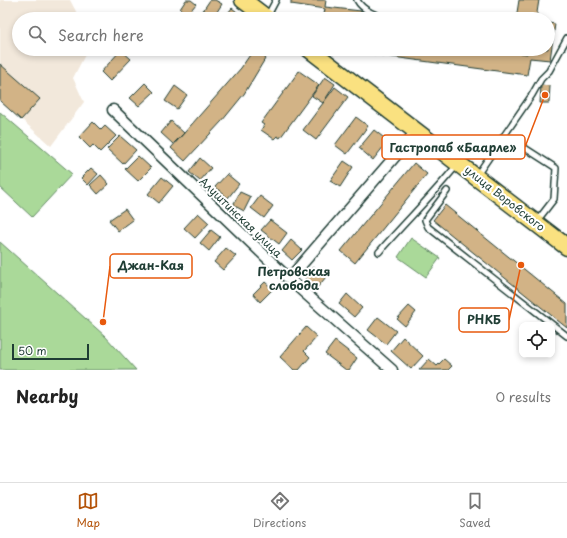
<!DOCTYPE html>
<html lang="en">
<head>
<meta charset="utf-8">
<style>
  body { margin:0; font-family:"Playpen Sans",sans-serif; background:#f2f2f2; color:#222 }
  .controls { position:absolute; right:12px; bottom:12px; display:grid; overflow:hidden; border-radius:8px; box-shadow:0 2px 6px #0003 }
  .controls button { width:36px; height:36px; display:grid; place-items:center; padding:0; border:0; border-bottom:1px solid #e0e0e0; background:#fff; color:#222; font:20px sans-serif }
  .scale { position:absolute; left:12px; bottom:10px; width:77px; box-sizing:border-box; padding-left:4px; border:2px solid #1f3d34; border-top:0; font-size:11px; line-height:14px; white-space:nowrap; color:#1f3d34; -webkit-text-stroke:3px #fff; paint-order:stroke }
  .list { margin:0; padding:0; list-style:none }
  h2 { display:flex; justify-content:space-between; align-items:center; height:52px; margin:0; padding:0 16px; font-size:17px }
  h2 small { font-size:13px; font-weight:400; color:#767676 }
  .icon { flex:none; width:22px; height:22px; fill:none; stroke:currentColor; stroke-width:2; stroke-linecap:round; stroke-linejoin:round }
  .map { position:relative; flex:none; width:567px; height:370px; overflow:hidden }
  .search { position:absolute; background:#fff; box-shadow:0 2px 6px #0003; left:12px; right:12px; top:12px; height:44px; display:flex; align-items:center; gap:10px; box-sizing:border-box; padding:0 14px; border-radius:22px; color:#767676; font-size:15px }
  .sheet { height:112px; background:#fff }
  nav { display:flex; justify-content:space-around; align-items:center; box-sizing:border-box; height:56px; border-top:1px solid #e0e0e0; background:#fff; font-size:11px; color:#767676 }
  nav a { display:grid; justify-items:center; gap:2px }
  nav .on { color:#b45309 }
  .map>svg:first-child { display:block }
  .built { fill:#f2e8db }
  .green { fill:#aad999; stroke:#648b66 }
  .building { fill:#d2b386; stroke:#1f3d34 }
  .lines { fill:none; stroke-linecap:round; stroke-linejoin:round }
  .lane-casing { stroke:#1f3d34; stroke-width:8 }
  .street-casing { stroke:#1f3d34; stroke-width:13 }
  .primary-casing { stroke:#1f3d34; stroke-width:19 }
  .lane { stroke:#fff; stroke-width:5 }
  .street { stroke:#fff; stroke-width:10 }
  .primary { stroke:#fae180; stroke-width:16 }
  .labels { text-anchor:middle; dominant-baseline:central; stroke-width:4; stroke-linejoin:round; paint-order:stroke }
  .street-label { font-size:11px; fill:#1f3d34; stroke:#fff }
  .neighbourhood-label { font-size:12px; font-weight:bold; fill:#1f3d34; stroke:#fff }
  .leader { fill:none; stroke:#e8590c; stroke-width:1.5 }
  .callout-dot { fill:#e8590c; stroke:#fff; stroke-width:1.5 }
  .callout { fill:#fff; stroke:#e8590c; stroke-width:1.5 }
  .callout-label { font-size:12px; text-anchor:middle; font-weight:bold; fill:#1f3d34 }
</style>
</head>
<body>
<div class="map">
<svg width="567" height="370" viewBox="0 0 567 370">
  <rect width="100%" height="100%" fill="#fff"/>
  <filter id="ink" filterUnits="userSpaceOnUse"><feTurbulence type="fractalNoise" baseFrequency=".025" numOctaves="2"/><feDisplacementMap in="SourceGraphic" scale="8" xChannelSelector="R" yChannelSelector="G"/><feConvolveMatrix kernelMatrix="1 2 1 2 8 2 1 2 1" color-interpolation-filters="sRGB"/></filter>
  <g filter="url(#ink)">
    <path class="built" d="M0,0H70L80,19H19V49H88L73,78L84,102L51,146L0,100Z"/>
    <path class="green" d="M0,112L72,174L32,217L0,187Z
      M411,238L440,258L426,277L398,257Z
      M0,242L105,336L136,370H0Z"/>
    <path class="building" d="M186,0H191L196,4L188,14L180,9Z
      M210,0H215L222,4L213,18L202,12Z
      M291,0H326L325,7L361,11L360,19H323L325,9L291,4Z
      M519,0H539L536,19H516Z
      M232,8L246,19H223Z
      M548,23L555,24L550,60L530,58L527,75L355,52V49H491L527,54L528,49H548Z
      M254,49H271L244,94L222,121L185,161L171,148L241,68Z
      M121,50L131,59L110,81L101,72Z
      M0,64L40,99L21,120L0,101Z
      M299,71L319,85L280,138L277,136L274,139L261,130L264,125L261,123Z
      M325,77L335,84L323,103L312,96Z
      M145,83L154,92L139,106L130,98Z
      M541,85L550,86L549,103H540Z
      M175,86L187,95L177,109L165,101Z
      M335,87L348,97L316,140L303,130Z
      M356,117L368,126L347,154L335,145Z
      M171,121L184,133L173,144L161,133Z
      M93,122L101,130L105,126L116,136L100,152L93,145L90,148L79,137Z
      M374,130L388,141L373,160L359,148Z
      M120,136L136,150L123,164L107,149Z
      M138,156L151,168L138,181L125,169Z
      M200,158L211,168L200,181L189,172Z
      M344,161L353,167L340,187L330,181Z
      M414,163L427,174L355,263L341,251Z
      M91,168L98,174L88,185L81,178Z
      M227,174L239,184L228,198L215,187Z
      M101,175L109,184L98,194L90,185Z
      M162,177L173,186L159,203L148,194Z
      M240,192L251,197L244,211L233,205Z
      M260,196L273,206L264,218L251,208Z
      M445,205L567,304V328L433,220Z
      M125,209L133,220L118,231L109,220Z
      M198,213L209,223L195,238L184,228Z
      M270,220L287,233L279,244L261,230Z
      M211,230L220,237L209,251L200,243Z
      M291,240L302,250L292,260L282,251Z
      M226,248L236,256L223,270L214,262Z
      M314,267L326,277L317,288L305,279Z
      M265,282L273,289L260,302L253,294Z
      M347,294L362,308L354,317L339,304Z
      M409,306L416,312L405,326L397,319Z
      M378,317L396,331L386,344L368,330Z
      M306,327L317,337L304,351L310,357L299,370H294L280,357Z
      M403,337L423,356L411,369L391,351Z
      M335,341L357,358L349,370H346L325,354Z
      M429,359L437,366L444,359L452,366L448,370H419Z"/>
    <g class="lines">
      <defs>
        <path id="lane" d="M357,0C362,10 378,17 389,19
          M268,15L276,0
          M514,141L556,168L554,199L537,221
          M477,175L532,95L541,79L549,71L567,38
          M447,191L425,220L428,227L567,336
          M379,252C404,223 432,196 457,165"/>
        <path id="street" d="M113,110L289,279L392,370
          M289,279L417,131"/>
        <path id="primary" d="M243,0L268,19
          M309,49L567,247"/>
      </defs>
      <use href="#lane" class="lane-casing"/>
      <use href="#street" class="street-casing"/>
      <use href="#primary" class="primary-casing"/>
      <use href="#lane" class="lane"/>
      <use href="#street" class="street"/>
      <use href="#primary" class="primary"/>
    </g>
  </g>
  <g class="labels">
    <g class="street-label">
      <text transform="translate(505 198) rotate(38)">улица Воровского</text>
      <text transform="translate(241 217) rotate(44)">Алуштинская улица</text>
    </g>
    <g class="neighbourhood-label">
      <text x="294" y="271">Петровская<tspan x="294" dy="14">слобода</tspan></text>
    </g>
  </g>
  <path class="leader" d="M545 95L525 147M103 322L110 266M521 265L509 320"/>
  <g class="callout-dot">
    <circle cx="545" cy="95" r="4"/>
    <circle cx="103" cy="322" r="4"/>
    <circle cx="521" cy="265" r="4"/>
  </g>
  <g class="callout">
    <rect x="382" y="135" width="143" height="24" rx="4"/>
    <rect x="110" y="254" width="82" height="24" rx="4"/>
    <rect x="459" y="308" width="50" height="24" rx="4"/>
  </g>
  <g class="callout-label">
    <text x="453" y="152">Гастропаб «Баарле»</text>
    <text x="151" y="270">Джан-Кая</text>
    <text x="484" y="324">РНКБ</text>
  </g>
</svg>
<div class="controls">
<button><svg class="icon" aria-label="locate" viewBox="0 0 24 24"><circle cx="12" cy="12" r="6"/><path d="M12 2v4M12 18v4M2 12h4M18 12h4"/></svg></button>
</div>
<div class="scale">50 m</div>
<div class="search"><svg class="icon" aria-label="search" viewBox="0 0 24 24"><circle cx="10" cy="10" r="6"/><path d="M15 15l6 6"/></svg>Search here</div>
</div>
<section class="sheet">
<h2>Nearby<small>0 results</small></h2>
<ul class="list">
</ul>
</section>
<nav>
<a class="on"><svg class="icon" aria-label="map" viewBox="0 0 24 24"><path d="M3 6l6-2 6 2 6-2v14l-6 2-6-2-6 2zM9 4v14M15 6v14"/></svg>Map</a>
<a><svg class="icon" aria-label="directions" viewBox="0 0 24 24"><path d="M12 3l9 9-9 9-9-9zM9 14v-3h6M13 9l2 2-2 2"/></svg>Directions</a>
<a><svg class="icon" aria-label="saved" viewBox="0 0 24 24"><path d="M7 4h10v16l-5-4-5 4z"/></svg>Saved</a>
</nav>
</body>
</html>
